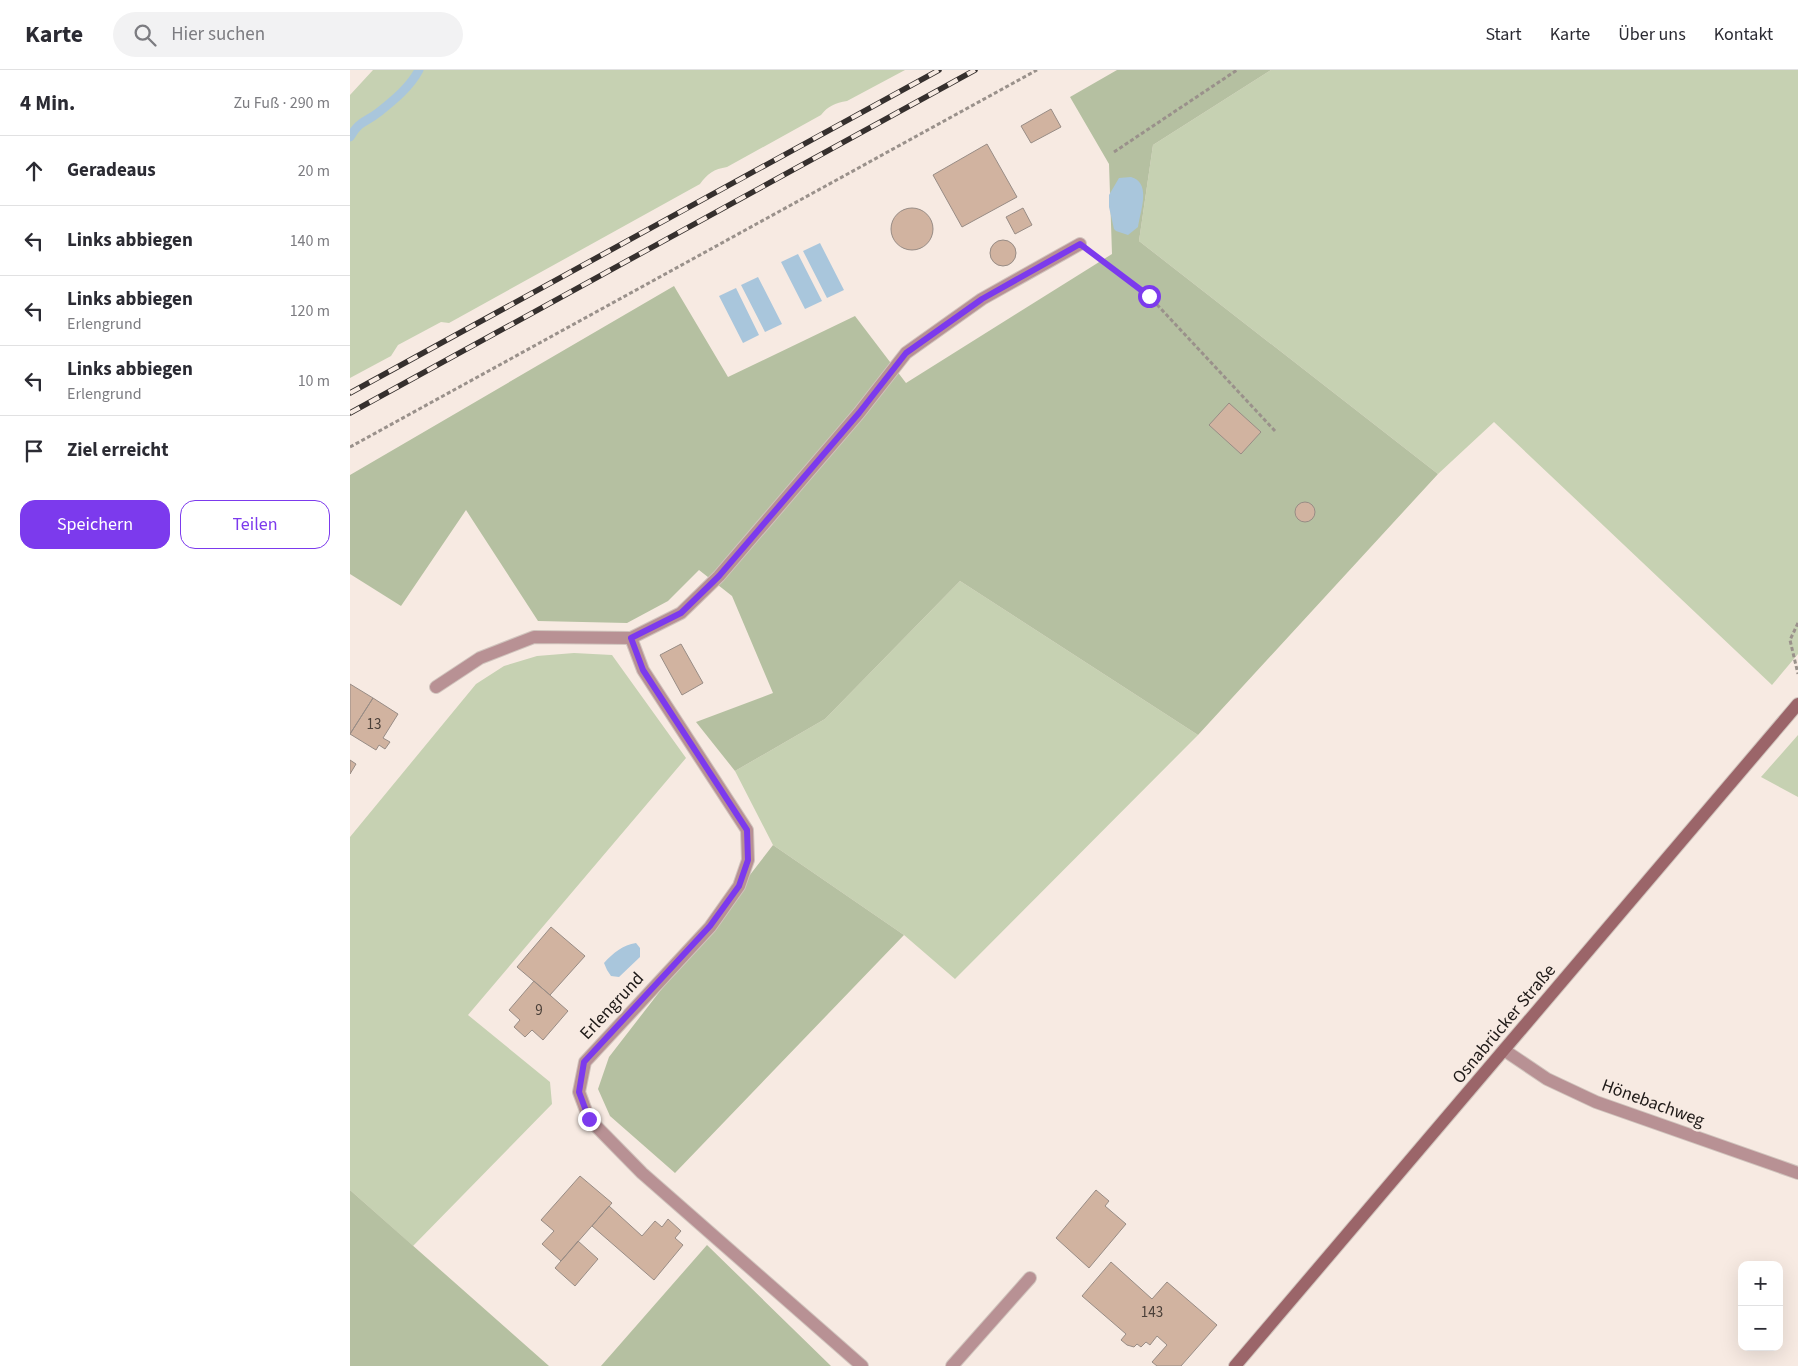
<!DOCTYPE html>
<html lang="de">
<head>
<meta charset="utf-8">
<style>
  body { margin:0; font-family:"Source Sans 3",sans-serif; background:#f2f2f3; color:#2b2b33 }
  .controls { position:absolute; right:15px; bottom:15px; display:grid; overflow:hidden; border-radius:10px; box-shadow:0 5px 20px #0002 }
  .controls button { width:45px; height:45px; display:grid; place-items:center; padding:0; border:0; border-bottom:1px solid #e1e1e2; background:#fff; color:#2b2b33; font:25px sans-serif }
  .stop { position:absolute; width:15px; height:15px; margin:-11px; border:4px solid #7c3aed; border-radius:50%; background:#fff }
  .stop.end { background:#7c3aed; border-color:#fff; box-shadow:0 1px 5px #0008 }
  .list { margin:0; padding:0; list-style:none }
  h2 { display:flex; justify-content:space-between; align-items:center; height:65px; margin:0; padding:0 20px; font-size:21px }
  h2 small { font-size:16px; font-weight:400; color:#7c7c81 }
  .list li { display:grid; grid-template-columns:32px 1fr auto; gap:15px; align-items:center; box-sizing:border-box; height:70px; padding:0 20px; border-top:1px solid #e1e1e2 }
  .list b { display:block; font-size:19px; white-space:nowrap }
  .list p { margin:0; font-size:16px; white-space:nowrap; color:#7c7c81 }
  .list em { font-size:16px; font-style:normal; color:#7c7c81 }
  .actions { display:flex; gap:10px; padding:15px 20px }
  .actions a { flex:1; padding:11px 0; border:1px solid #7c3aed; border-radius:15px; text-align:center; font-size:18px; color:#7c3aed }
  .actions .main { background:#7c3aed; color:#fff }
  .icon { flex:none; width:28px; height:28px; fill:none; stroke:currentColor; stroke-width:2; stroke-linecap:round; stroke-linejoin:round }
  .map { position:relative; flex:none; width:1448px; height:1296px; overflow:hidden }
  header { display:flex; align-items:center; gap:30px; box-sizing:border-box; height:70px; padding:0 25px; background:#fff; border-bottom:1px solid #e1e1e2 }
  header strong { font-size:24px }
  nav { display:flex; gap:28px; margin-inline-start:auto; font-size:18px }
  .search { width:350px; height:45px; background:#f2f2f3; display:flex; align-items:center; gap:12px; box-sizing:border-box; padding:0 18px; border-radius:28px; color:#7c7c81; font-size:19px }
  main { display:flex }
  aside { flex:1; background:#fff }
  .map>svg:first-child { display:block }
  .green { fill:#c6d1b2 }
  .forest { fill:#b5c0a1 }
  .water { fill:#a9c6dc }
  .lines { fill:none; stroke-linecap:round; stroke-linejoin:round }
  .stream { stroke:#a9c6dc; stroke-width:9 }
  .building { fill:#d1b3a0; stroke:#988c85 }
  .lane-casing { stroke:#d0c4bd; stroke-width:14 }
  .street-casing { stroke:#d0c4bd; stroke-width:14 }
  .secondary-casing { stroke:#d0c4bd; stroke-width:14 }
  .path { stroke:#9a918b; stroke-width:3; stroke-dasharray:4 2.5; stroke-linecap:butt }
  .lane { stroke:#b89194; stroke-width:12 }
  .street { stroke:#b89194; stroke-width:12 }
  .secondary { stroke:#9b6569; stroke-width:12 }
  .rail-casing { stroke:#36302e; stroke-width:5.5 }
  .rail { stroke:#f7eae2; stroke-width:4; stroke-dasharray:11; stroke-linecap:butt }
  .route { stroke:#7c3aed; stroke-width:6 }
  .labels { text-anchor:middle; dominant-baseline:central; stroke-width:4.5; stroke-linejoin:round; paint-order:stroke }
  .number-label { font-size:15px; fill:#4b4039 }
  .street-label { font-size:18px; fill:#1e1917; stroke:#f7eae2 }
</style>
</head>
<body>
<header>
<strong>Karte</strong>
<div class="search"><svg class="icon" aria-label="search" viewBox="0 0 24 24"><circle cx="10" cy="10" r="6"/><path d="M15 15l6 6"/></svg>Hier suchen</div>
<nav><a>Start</a><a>Karte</a><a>Über uns</a><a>Kontakt</a></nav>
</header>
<main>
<aside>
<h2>4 Min.<small>Zu Fuß · 290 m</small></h2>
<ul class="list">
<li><svg class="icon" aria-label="ahead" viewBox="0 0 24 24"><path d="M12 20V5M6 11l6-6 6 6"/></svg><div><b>Geradeaus</b></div><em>20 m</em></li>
<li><svg class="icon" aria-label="left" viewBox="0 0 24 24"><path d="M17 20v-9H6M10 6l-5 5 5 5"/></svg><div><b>Links abbiegen</b></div><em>140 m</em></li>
<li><svg class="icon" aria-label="left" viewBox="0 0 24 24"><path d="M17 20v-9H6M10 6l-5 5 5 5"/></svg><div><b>Links abbiegen</b><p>Erlengrund</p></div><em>120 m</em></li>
<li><svg class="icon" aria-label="left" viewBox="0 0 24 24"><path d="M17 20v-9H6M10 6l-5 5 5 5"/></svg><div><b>Links abbiegen</b><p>Erlengrund</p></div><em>10 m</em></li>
<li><svg class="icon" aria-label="arrive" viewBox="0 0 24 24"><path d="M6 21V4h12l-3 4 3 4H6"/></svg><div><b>Ziel erreicht</b></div></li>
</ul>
<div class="actions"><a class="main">Speichern</a><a>Teilen</a></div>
</aside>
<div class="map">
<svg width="1448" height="1296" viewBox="0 0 1448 1296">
  <rect width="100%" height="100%" fill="#f7eae2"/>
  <path class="green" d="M23,0H555L497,31C485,33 478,36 471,45L377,97C364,99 357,104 350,114L99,253L91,252L48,275L41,286L0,308V25Z
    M921,0H1448V584L1422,615L1144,352L1088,404L789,171L803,75Z
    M610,511L848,665L605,909L554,865L423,775L385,701L475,649Z
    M224,583L262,585L336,688L118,945L200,1012L202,1034L63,1176L0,1120V767L126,614L154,596L187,586Z
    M1448,665V727L1411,707Z"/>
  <path class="forest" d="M767,0H921L803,75L789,171L1088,404L848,665L610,511L475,649L385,701L346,652L423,623L382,526L349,500L318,531L277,553L188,551L116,440L51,536L0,504V405L324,216L378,307L505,246L556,313L762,184L759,94L720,27Z
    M423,775L554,865L325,1103L260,1046L248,1019L259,987Z
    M0,1120L199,1296H0Z
    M357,1175L481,1296H251Z"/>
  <path class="water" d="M781,107C802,113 790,141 788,157L778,165L766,161L764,159L759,137V125L769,108Z
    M470,173L494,220L477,228L453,181Z
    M448,184L472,231L455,239L431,192Z
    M408,207L432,254L415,262L391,215Z
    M386,218L409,265L393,273L369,226Z
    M286,873L290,878V887L269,907L261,906L257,900L254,893C263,883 273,875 286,873Z"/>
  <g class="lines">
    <path class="stream" d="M0,67C10,50 15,53 29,42C44,30 60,17 69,0"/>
  </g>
  <path class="building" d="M701,39L711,57L681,73L671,56Z
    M637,74L667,127L612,157L583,105Z
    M673,138L682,155L665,164L656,147Z
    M541 159a21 21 0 1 1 42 0a21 21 0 1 1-42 0Z
    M640 183a13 13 0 1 1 26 0a13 13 0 1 1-26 0Z
    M879,333L911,362L891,384L859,355Z
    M945 442a10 10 0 1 1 20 0a10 10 0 1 1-20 0Z
    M331,574L353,613L332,625L310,585Z
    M0,614L23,628L0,664Z
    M23,628L48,644L33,668L40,672L35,679L29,675L26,680L0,664Z
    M0,690L6,694L0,704Z
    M201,857L235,886L200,925L167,897Z
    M184,911L218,941L193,970L182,960L175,967L164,957L170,950L159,940Z
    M230,1106L262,1133L211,1191L192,1174L204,1161L191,1150Z
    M746,1120L759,1131L755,1136L776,1154L739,1198L706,1168Z
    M259,1136L292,1166L305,1151L312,1157L318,1149L331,1161L325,1168L333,1175L304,1210L242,1156Z
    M228,1171L248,1189L225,1216L205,1198Z
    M761,1192L802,1229L817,1212L867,1255L831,1296H807L802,1292L817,1275L807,1266L800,1275L796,1272L791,1277L787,1274L784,1277L777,1275L771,1270L776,1264L732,1226Z"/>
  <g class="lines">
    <defs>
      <path id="lane" d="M86,617L130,588L184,567L281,568L331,543L369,506L509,343L556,283L632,229L730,174
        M1154,980L1197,1009L1246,1032L1448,1103
        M602,1296L680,1208"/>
      <path id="street" d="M281,568L293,600L397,760L398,790L389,816L360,857L235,992L229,1022L239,1049L292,1103L512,1296"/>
      <path id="secondary" d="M885,1296L1448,634"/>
    </defs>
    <use href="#lane" class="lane-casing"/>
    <use href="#street" class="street-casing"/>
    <use href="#secondary" class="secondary-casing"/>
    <path class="path" d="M764,82L887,0
      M746,186L799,226L926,362
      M0,377L687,0
      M1448,553L1440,570L1448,604"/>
    <use href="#lane" class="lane"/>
    <use href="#street" class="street"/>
    <use href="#secondary" class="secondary"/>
    <defs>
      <path id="rail" d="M0,323L589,0
        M0,343L625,0"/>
    </defs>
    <use href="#rail" class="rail-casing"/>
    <use href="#rail" class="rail"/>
  </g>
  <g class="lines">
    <path class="route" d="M239,1049L229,1022L234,992L360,856L389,816L398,790L397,760L293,600L281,568L331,543L369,506L509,343L556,283L632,229L730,174L799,226"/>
  </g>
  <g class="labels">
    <g class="number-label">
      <text x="24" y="654">13</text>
      <text x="189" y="940">9</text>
      <text x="802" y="1242">143</text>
    </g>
    <g class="street-label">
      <text transform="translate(262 936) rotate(-47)">Erlengrund</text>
      <text transform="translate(1154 954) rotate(-50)">Osnabrücker Straße</text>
      <text transform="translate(1303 1033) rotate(20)">Hönebachweg</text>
    </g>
  </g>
</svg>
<div class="controls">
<button>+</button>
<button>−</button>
</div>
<div class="stop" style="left:799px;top:226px"></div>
<div class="stop end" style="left:239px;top:1049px"></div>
</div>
</main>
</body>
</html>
